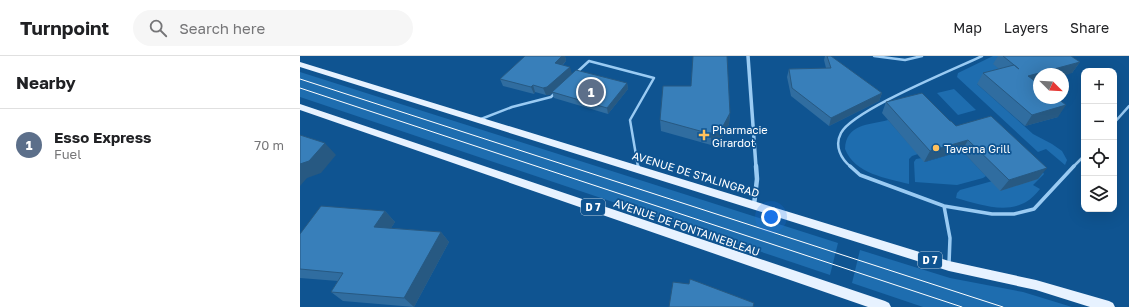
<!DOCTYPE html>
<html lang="en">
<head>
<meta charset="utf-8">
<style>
  body { margin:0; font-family:"Golos Text",sans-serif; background:#f6f6f6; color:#202124 }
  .controls { position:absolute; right:12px; top:12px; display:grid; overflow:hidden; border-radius:8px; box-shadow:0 4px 16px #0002 }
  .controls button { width:36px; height:36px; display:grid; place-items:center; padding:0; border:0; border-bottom:1px solid #e0e0e0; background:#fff; color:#202124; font:20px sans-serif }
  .compass { position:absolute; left:733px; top:12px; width:36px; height:36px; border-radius:50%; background:#fff; box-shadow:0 4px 16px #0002; rotate:114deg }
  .you { position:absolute; left:471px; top:161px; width:14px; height:14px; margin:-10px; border:3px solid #fff; border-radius:50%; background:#1a73e8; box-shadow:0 0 0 6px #1a73e833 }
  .badge { display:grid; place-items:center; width:26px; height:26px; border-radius:50%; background:#2563eb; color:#fff; font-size:13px; font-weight:700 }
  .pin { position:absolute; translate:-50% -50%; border:2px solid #fff; box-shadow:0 1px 4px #0006 }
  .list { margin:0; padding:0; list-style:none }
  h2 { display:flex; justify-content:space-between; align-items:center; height:52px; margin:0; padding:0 16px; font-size:17px }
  h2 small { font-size:13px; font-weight:400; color:#757577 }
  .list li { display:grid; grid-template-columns:26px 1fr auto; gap:12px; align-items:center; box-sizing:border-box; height:72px; padding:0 16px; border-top:1px solid #e0e0e0 }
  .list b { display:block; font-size:15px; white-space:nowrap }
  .list p { margin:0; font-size:13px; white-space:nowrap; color:#757577 }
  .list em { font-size:13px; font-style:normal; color:#757577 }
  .icon { flex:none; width:22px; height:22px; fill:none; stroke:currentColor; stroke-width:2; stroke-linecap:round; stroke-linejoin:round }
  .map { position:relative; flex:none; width:829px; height:251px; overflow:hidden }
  header { display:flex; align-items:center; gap:24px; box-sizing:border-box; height:56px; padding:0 20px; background:#fff; border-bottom:1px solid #e0e0e0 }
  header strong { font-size:19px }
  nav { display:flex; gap:22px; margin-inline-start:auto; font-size:14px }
  .search { width:280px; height:36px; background:#f6f6f6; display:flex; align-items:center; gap:10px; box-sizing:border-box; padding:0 14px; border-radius:22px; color:#757577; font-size:15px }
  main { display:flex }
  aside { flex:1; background:#fff }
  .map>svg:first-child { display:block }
  .green { fill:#1e6daf }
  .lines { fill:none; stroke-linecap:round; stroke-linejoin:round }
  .lane-far1 { stroke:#9acbf3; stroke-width:2.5 }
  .lane { stroke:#9acbf3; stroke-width:3.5 }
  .street-far1 { stroke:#9acbf3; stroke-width:3.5 }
  .street { stroke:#9acbf3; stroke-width:4.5 }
  .primary { fill:#e7f2ff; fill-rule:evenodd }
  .tram { stroke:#fff; stroke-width:1 }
  .wall { fill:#306da0 }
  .shaded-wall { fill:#275982 }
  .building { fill:#387fba; stroke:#275982 }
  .poi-dot { fill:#ffc15d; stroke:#0f5491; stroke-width:1.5 }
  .labels { text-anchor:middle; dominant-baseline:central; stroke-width:3.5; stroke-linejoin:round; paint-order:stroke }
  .shield { fill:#0f5491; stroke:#b7ccde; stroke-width:1 }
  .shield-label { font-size:10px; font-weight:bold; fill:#fff }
  .poi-label { font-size:11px; fill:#fff; stroke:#0f5491; text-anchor:start }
  .street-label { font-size:11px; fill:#fff; stroke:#0f5491 }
</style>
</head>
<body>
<header>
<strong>Turnpoint</strong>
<div class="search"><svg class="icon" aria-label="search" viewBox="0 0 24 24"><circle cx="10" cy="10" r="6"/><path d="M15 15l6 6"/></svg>Search here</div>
<nav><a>Map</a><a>Layers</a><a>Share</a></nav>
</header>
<main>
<aside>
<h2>Nearby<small></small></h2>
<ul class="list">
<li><span class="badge" style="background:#5c6f8a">1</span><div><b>Esso Express</b><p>Fuel</p></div><em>70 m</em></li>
</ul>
</aside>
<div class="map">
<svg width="829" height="251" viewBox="0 0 829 251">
  <rect width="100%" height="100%" fill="#0f5491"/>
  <path class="green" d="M693,0H726L694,8L708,20L677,28L733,78L752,88L762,95L767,104L765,109L746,93L738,96L657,21L658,17Z
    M0,16L538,187L530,219L0,41Z
    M654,33L676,54L658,59L637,37Z
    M588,64L618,98L612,100L609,103V128C586,122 555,118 545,93C546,68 568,69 588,64Z
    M662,95L686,120L683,122L657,129L615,126L614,106L616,103L622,102L625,106Z
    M740,112L744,118L733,129L740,133C736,138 731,143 726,146C705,158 678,148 656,142L657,137L660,134Z
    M560,194L650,222L723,236L772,251H623L552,227Z"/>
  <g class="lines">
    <path class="lane-far1" d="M574,0L605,4L622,0
      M276,17L289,5L354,22L330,64L338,111
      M181,63L212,51L251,41L256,36
      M814,67L829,50
      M551,111C541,103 534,90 541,77C553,54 655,13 682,0
      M773,111L784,100"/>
    <path class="lane" d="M338,110V112
      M550,110L560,119L644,150L692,158H714L734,153L774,110
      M644,150L650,182L649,208"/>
    <path class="street-far1" d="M448,0L456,111"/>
    <path class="street" d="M454,149L457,123L456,110"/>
    <path class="primary" d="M0,6L649,205L736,224L809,245L813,247L815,251H790L736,234L649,215L0,11Z
      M0,48L585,245L589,247L591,251H568L0,54Z"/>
    <path class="tram" d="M0,23L703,251
      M0,32L662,251"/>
  </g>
  <path class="wall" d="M225,0H265L266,5L263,9L250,39H246L235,36L234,38L203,30L200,23Z
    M525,0H527L582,37L579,45L529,70L491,40L487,21L489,13L526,12L524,4Z
    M698,0H771L780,6L772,17L739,18V26L737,27L758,61L725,70L677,28L683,17L699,13L693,8Z
    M327,27L328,33L308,58L254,42L252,36Z
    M586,46L656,70L738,123L700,135L662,95L624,106L582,57Z
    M430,57L429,68L421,83L411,89L361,75L360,64Z
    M85,155L95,166L91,172L141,176L149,186L114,251L43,245L31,236L38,225L0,222V178Z"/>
  <path class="shaded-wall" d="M262,0H265L266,5L257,14L255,7Z
    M780,6L772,17L763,20V18H739V26L721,31L728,20Z
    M270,11L272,18L250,39H246L243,32Z
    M327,27L328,33L308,58L307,52Z
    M233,29L235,36L234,38L231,31Z
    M582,37L579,45L529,70L531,62Z
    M766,49L758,61L725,70L732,59Z
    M430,57L429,68L421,83L411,89V78Z
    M668,84L662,95L624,106L630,95Z
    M25,87L36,99L21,117L7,122L0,130V108Z
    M747,112L738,123L700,135L709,124Z
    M85,155L95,166L85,181L74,171Z
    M141,176L149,186L114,251L104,242Z"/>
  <path class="building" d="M225,0H262L255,7L270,11L247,31L243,32L233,29L231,31L200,23Z
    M393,0H427L430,57L422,72L411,78L360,64L363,30H391Z
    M527,0H531L582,37L531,62L492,32L489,13L531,12Z
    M703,0H771L780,6L728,20L739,28V42H757L766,49L732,59L683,17L714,9L719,13Z
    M276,14L327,27L307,52L252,36Z
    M622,37L650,65H651L656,70L691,60L747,112L709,124L668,84L630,95L586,46Z
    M0,79L25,87L9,105L0,108Z
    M21,150L85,155L74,171L141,176L104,242L31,236L43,217L0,213V178Z
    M390,223L454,247L453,251H369L373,226L389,228Z"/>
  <g class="poi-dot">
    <path d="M402 73h4v4h4v4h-4v4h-4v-4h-4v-4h4z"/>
    <circle cx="636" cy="92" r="4"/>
  </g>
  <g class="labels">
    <g class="shield">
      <rect x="281" y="143" width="24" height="16" rx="3"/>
      <rect x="618" y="196" width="24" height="16" rx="3"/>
    </g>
    <g class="shield-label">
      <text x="293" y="151">D 7</text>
      <text x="630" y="204">D 7</text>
    </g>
    <g class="poi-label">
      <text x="412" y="73">Pharmacie<tspan x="412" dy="13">Girardot</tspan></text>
      <text x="644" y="92">Taverna Grill</text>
    </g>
    <g class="street-label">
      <text transform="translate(396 118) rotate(17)">AVENUE DE STALINGRAD</text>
      <text transform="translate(387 171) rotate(19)">AVENUE DE FONTAINEBLEAU</text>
    </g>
  </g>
</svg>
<div class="controls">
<button>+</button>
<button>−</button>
<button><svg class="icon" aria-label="locate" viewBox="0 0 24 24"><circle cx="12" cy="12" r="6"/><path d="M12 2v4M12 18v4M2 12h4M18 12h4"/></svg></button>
<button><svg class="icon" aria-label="layers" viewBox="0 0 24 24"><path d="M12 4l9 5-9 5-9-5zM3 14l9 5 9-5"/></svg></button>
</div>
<svg class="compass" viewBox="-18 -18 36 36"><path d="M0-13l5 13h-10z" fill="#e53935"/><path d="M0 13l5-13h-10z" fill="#757577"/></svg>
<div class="you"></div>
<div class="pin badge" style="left:291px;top:36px;background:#5c6f8a">1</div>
</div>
</main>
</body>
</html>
